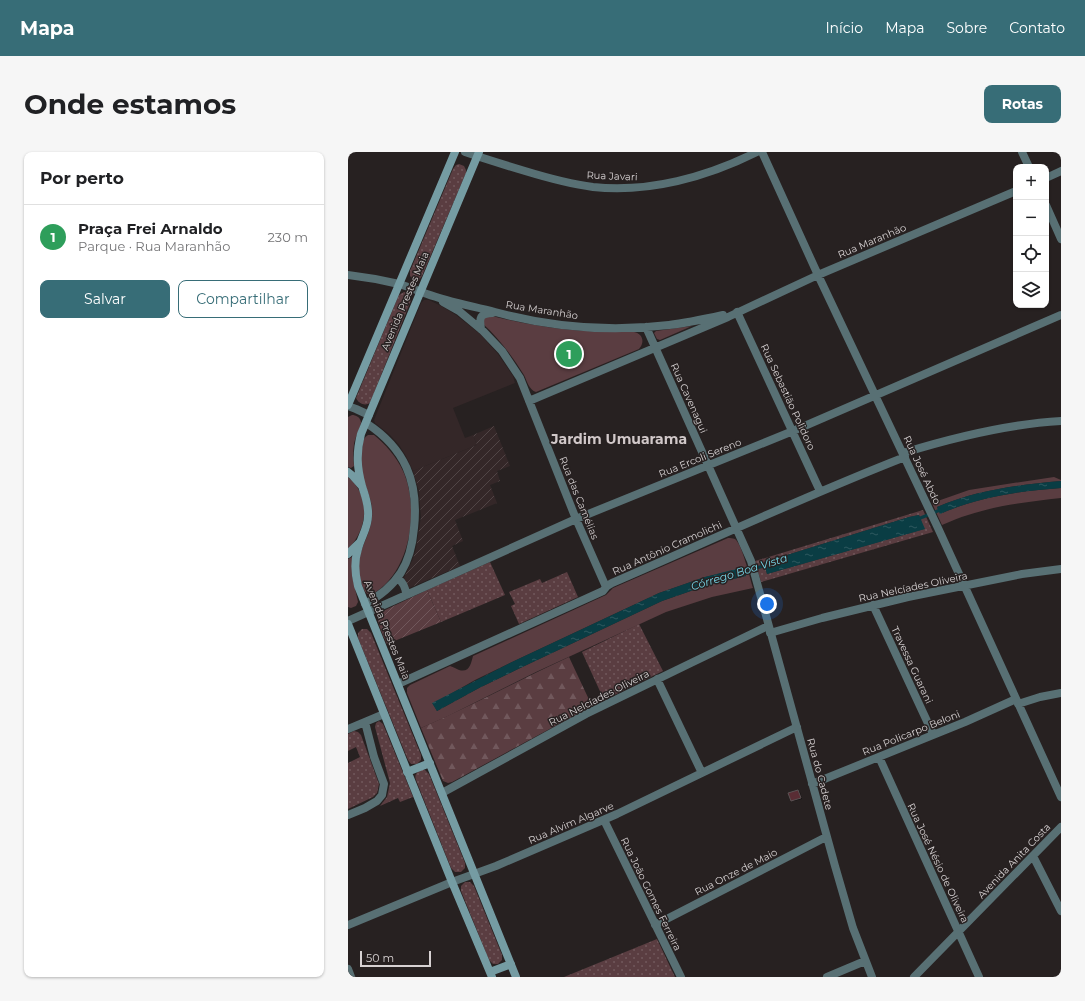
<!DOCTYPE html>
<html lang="pt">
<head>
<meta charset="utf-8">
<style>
  body { margin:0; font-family:Montserrat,sans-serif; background:#f6f6f6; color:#202124 }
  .controls { position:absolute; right:12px; top:12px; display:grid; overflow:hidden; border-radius:8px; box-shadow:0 1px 3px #0004 }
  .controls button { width:36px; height:36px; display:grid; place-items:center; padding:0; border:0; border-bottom:1px solid #e0e0e0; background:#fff; color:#202124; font:20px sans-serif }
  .scale { position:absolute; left:12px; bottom:10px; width:71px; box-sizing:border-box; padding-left:4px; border:2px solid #d7d2d3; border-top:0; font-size:11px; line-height:14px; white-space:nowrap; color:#d7d2d3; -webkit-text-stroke:3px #272121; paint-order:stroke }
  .you { position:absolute; left:419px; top:452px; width:14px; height:14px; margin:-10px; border:3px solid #fff; border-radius:50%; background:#1a73e8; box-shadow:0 0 0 6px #1a73e833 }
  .badge { display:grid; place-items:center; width:26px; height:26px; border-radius:50%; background:#376d77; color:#fff; font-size:13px; font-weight:700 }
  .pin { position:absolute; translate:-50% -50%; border:2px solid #fff; box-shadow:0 1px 4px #0006 }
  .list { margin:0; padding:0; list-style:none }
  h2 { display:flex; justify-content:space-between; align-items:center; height:52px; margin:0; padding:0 16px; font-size:17px }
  h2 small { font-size:13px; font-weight:400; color:#757577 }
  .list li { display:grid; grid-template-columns:26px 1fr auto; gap:12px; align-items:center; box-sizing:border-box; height:64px; padding:0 16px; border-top:1px solid #e0e0e0 }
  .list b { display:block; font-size:15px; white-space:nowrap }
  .list p { margin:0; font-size:13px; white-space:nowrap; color:#757577 }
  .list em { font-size:13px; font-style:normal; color:#757577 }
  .actions { display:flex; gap:8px; padding:12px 16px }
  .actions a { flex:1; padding:9px 0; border:1px solid #376d77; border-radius:8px; text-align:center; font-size:14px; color:#376d77 }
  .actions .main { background:#376d77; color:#fff }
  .icon { flex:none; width:22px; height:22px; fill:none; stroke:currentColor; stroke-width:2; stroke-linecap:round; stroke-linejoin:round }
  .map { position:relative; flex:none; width:713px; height:825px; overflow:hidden; border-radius:8px }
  header { display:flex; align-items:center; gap:24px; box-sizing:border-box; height:56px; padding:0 20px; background:#376d77; color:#fff }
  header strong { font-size:19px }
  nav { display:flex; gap:22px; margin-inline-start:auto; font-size:14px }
  .intro { display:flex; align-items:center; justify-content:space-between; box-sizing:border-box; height:96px; padding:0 24px }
  h1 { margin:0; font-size:28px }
  .button { padding:10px 18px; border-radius:8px; background:#376d77; color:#fff; font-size:14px; font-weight:700 }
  main { display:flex; gap:24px; padding:0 24px }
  aside { flex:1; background:#fff; border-radius:8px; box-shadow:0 1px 3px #0004 }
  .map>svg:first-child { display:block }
  .built { fill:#342728 }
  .industrial { fill:url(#industrial-furrows) }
  .grass { fill:url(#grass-dots); fill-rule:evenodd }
  .forest { fill:url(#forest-firs) }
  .park { fill:#5a3d41; fill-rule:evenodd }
  .garden { fill:url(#garden-furrows) }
  .water { fill:url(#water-ripples) }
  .shadow { fill:#0007 }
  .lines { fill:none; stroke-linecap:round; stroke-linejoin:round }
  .stream { stroke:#0a3d44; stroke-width:3 }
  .building { fill:#592d34; stroke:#5b5354 }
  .street { stroke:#587074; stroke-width:8 }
  .secondary { stroke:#759ca3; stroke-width:8 }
  .labels { text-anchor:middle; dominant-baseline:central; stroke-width:3; stroke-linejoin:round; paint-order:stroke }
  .street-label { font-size:10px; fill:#d7d2d3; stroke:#272121 }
  .water-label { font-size:11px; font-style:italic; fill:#76d8e9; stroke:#272121 }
  .district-label { font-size:14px; font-weight:bold; fill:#d1c8c9; stroke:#272121 }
</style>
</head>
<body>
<header>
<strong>Mapa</strong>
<nav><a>Início</a><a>Mapa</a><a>Sobre</a><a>Contato</a></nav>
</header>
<div class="intro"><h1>Onde estamos</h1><a class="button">Rotas</a></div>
<main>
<aside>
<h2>Por perto<small></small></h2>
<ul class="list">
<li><span class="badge" style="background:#2e9e5b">1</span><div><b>Praça Frei Arnaldo</b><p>Parque · Rua Maranhão</p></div><em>230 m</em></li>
</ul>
<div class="actions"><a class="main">Salvar</a><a>Compartilhar</a></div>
</aside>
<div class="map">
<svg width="713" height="825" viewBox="0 0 713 825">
  <defs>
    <pattern id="industrial-furrows" width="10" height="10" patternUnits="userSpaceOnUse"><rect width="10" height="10" fill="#342728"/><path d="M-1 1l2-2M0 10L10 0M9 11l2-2" fill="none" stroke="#514546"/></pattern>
    <pattern id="grass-dots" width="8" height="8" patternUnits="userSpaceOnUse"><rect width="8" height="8" fill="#5a3d41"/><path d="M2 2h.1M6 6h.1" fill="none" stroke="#71585c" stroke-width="1.8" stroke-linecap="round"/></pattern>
    <pattern id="forest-firs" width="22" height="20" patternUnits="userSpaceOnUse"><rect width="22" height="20" fill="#5a3d41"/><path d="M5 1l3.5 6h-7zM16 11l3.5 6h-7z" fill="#71585c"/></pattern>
    <pattern id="garden-furrows" width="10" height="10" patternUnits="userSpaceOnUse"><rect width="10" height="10" fill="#5a3d41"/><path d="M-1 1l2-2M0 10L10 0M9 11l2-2" fill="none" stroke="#71585c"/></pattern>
    <pattern id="water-ripples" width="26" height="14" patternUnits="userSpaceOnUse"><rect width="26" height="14" fill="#0a3d44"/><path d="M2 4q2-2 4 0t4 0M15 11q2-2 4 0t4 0" fill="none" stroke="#2d585e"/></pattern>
  </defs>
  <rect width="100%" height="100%" fill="#272121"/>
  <path class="built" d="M76,148H81L95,155L108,163L132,182L150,202L165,224L167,231L105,256L117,286L125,283L129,293L65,319L58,304L51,293L42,283L27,271L26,268L73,151Z"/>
  <path class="industrial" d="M146,274L162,314L149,319L152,329L142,333L149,351L107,368L115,389L104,394L112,414L61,436L59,431L56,426L65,407L68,397L73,365L71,339L65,319L129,293L125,283Z"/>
  <path class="grass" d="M111,12L116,14L118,18V21L74,124L71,128H66L62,124V119L105,17L108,13Z
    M56,140C61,141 63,144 63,148L22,251C17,254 11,252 8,246L50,145L51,143Z
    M575,358L585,380L413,430L407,409ZM571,363L576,377L419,422L416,411L423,408L561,365Z
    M142,410L157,443L93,470L79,438Z
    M219,420L230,445L171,472L163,454L167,452L161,440L192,427L194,431Z
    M291,472L315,519L256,548L234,500Z
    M14,477H19L23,481L73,603V608L69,612H63L60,608L10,486V481Z
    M31,569L35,572L65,645L52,650L50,646L32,654L39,645L42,631L27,575L28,571Z
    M6,579L10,580L13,583L31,632L29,641L25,645L0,657V611L12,605L8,595L0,599V582Z
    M74,618H77L81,622L117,711V716L113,720H107L103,716L68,628C66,622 69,620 74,618Z
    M117,730H122L126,734L154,803V808L150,812H145L141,808L113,739V734Z
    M309,787L327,825H216Z"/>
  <path class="forest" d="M221,505L244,554L104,630L100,631L95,629L73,576C123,554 171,528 221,505Z"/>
  <path class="park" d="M140,163C191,176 234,181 286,180C295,182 297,190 291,197L188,240C181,238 179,229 176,223C164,204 151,186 134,171V169Z
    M344,174L312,188L309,187L306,181L308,179Z
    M4,263C8,263 12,265 13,270C13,274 7,286 6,292C5,299 5,307 6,314L3,316L0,315V265Z
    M20,283H26C38,293 48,304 55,319C72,356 63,422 23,443C17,442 16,438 14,433C10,421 10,408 14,397C18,386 23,377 24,365C25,354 22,345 18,335C14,323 11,309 14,296C15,290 15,286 20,283Z
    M0,325C23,344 20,377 0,397Z
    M706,325L713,328V329C670,333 629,338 589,355L592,362C631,345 671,339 713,336V346C670,351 634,355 594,373L584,351L621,338L659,332Z
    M380,386C383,386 384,386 387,387C394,392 402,426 405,436L364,445L318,460L188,520L100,564L73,576L59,541V536L62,533L102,514C106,515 108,517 111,518C122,521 123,511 125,504L258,443L265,436ZM396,416L398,424L360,433L314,449L168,518L131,536L89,559L85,552L127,528L164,510L311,441L357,425Z
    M4,405V423L10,450L8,454L3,456L0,455V407Z"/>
  <path class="garden" d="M79,438L93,470L39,492C36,484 27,469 31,461Z"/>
  <path class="water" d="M713,329V336C671,339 631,345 592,362L589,355C629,338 670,333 713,329Z
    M571,363L577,377L419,422L416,410L423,408L561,365Z
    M396,415L398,424L360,433L314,449L168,518L131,536L89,559L84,551L164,510L311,441L357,425Z"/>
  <path class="shadow" d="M450,639L452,640L454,647L446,649L443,648Z"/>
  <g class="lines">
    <path class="stream" d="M570,367L592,358
      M394,420L419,413"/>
  </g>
  <path class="building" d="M450,638L453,646L443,649L440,641Z"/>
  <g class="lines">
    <path class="street" d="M117,0C137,7 157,13 177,19C200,26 222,32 245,35C301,41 359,25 409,0
      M414,0L470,123L590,376L713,645
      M674,0L681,15
      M698,26L713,19
      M698,53L713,87
      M0,123C17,125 34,128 51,132C61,135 70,139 79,142C101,150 124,154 147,160C203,175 263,180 321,173C339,171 357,167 375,163
      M95,150L111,159L135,179L154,199L172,226L228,367L258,435
      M389,160L472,339
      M298,175L403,409L487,714L505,776L524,825
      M133,177C131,165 132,162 144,161
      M181,249L380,165L470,123L668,39
      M0,254L8,257L21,263
      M555,301C607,285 659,272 713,269
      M49,426C55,430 58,435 58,443
      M17,452C50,434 63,412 66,376C71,330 57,296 18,271
      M525,453L585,582
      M0,469L228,367L445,279L713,163
      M422,481L474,466L560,445L674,422L713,417
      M309,527L354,621
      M50,532L255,439L259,434L264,431C361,389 457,344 557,305
      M670,552L692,545L713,541
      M0,577L36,562
      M531,605C564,678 598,752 631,825
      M464,632L617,570L668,547
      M94,641L238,562L343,511L420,474
      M0,663L17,656L29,649L34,643L36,632L26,605L17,570
      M256,668L333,825
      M685,704L713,759
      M0,773L104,730L148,714L269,662L449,575
      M307,773L478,685
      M0,817L3,825
      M479,825L517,809
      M566,825L713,675"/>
    <path class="secondary" d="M131,0L13,282C8,301 9,316 14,334C17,344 21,353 20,364C20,376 13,385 10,397C6,409 7,422 10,434L168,825
      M0,253L107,0
      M0,320L5,324L13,333
      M0,402L11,391
      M0,472L104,730L144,825
      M59,620L82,611
      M142,820L163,812"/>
  </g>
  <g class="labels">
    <g class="street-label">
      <text transform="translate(264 24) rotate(2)">Rua Javari</text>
      <text transform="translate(524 89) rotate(-23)">Rua Maranhão</text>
      <text transform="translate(57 149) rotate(-67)">Avenida Prestes Maia</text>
      <text transform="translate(194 158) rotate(9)">Rua Maranhão</text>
      <text transform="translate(440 245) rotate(65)">Rua Sebastião Polidoro</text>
      <text transform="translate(341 246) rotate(66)">Rua Cavenagui</text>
      <text transform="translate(352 306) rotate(-22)">Rua Ercoli Sereno</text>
      <text transform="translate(574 318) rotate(65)">Rua José Abdo</text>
      <text transform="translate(231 346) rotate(68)">Rua das Camélias</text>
      <text transform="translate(319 396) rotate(-24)">Rua Antônio Cramolichi</text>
      <text transform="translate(565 435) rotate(-12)">Rua Nelcíades Oliveira</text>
      <text transform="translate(39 478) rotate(68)">Avenida Prestes Maia</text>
      <text transform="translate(564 513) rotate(65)">Travessa Guarani</text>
      <text transform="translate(251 546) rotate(-27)">Rua Nelcíades Oliveira</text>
      <text transform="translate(563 581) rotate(-22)">Rua Policarpo Beloni</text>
      <text transform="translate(472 622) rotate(75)">Rua do Cadete</text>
      <text transform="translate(223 671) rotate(-23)">Rua Alvim Algarve</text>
      <text transform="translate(666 709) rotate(-46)">Avenida Anita Costa</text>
      <text transform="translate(590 711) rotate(65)">Rua José Nésio de Oliveira</text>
      <text transform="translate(388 720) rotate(-27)">Rua Onze de Maio</text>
      <text transform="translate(303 742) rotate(64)">Rua João Gomes Ferreira</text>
    </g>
    <g class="water-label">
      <text transform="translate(391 420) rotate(-17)">Córrego Boa Vista</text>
    </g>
    <g class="district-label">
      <text x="271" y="287">Jardim Umuarama</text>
    </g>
  </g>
</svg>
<div class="controls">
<button>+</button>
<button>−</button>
<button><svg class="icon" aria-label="locate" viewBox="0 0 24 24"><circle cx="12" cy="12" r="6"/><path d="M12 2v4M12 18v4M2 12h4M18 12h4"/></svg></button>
<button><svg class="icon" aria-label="layers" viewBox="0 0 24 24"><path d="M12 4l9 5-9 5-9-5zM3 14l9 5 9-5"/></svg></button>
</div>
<div class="scale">50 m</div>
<div class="you"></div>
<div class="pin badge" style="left:221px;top:202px;background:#2e9e5b">1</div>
</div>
</main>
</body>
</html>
